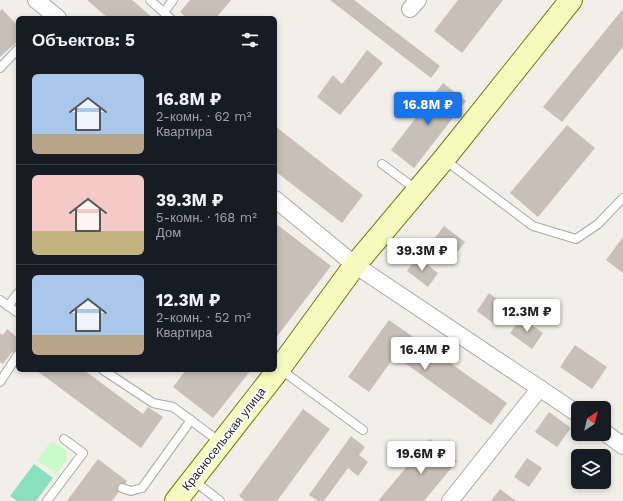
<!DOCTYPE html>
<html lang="ru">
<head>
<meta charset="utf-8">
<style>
  body { margin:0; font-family:"Work Sans",sans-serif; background:#20242c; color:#f1f3f6; height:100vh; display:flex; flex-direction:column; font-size:15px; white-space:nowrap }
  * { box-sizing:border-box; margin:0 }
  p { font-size:13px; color:#9ea1a6 }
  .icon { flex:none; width:22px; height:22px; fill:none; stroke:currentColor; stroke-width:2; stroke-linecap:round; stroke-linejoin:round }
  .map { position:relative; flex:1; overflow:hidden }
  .panel { position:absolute; left:16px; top:16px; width:261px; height:356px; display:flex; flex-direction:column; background:#171b24; border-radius:6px; box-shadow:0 2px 6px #0003 }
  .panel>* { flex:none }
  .needle { width:26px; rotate:35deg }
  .controls { position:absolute; left:571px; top:401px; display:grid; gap:8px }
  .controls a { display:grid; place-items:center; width:40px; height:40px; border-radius:6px; background:#171b24; box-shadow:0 2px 6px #0003; font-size:20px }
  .price { position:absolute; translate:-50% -34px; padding:0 9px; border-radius:4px; background:#fff; color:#222; font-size:13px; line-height:26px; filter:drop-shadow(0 1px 2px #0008) }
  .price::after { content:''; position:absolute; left:50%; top:24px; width:12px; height:9px; margin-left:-6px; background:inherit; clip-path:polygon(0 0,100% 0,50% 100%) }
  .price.selected { background:#1a73e8; color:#fff }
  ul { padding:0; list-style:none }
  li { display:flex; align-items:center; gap:12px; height:100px; padding:0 16px }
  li+li { border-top:1px solid #363941 }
  li span { display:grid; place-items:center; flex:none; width:112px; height:80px; border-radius:6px; color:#555 }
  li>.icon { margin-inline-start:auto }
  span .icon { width:48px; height:48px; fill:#fffc; stroke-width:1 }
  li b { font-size:17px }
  h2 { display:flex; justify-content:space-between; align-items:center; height:48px; padding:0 16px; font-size:17px }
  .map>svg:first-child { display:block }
</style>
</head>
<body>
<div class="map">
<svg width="623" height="501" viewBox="0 0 623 501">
  <rect width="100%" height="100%" fill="#f2efe9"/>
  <!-- park -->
  <path fill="#c8facc" d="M53 442C56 443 58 445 61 447 74 456 63 464 56 474L37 460 49 444Z"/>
  <!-- pitch -->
  <path fill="#88e0be" d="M34 464 53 478 36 501H17L10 496Z"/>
  <!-- building -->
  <g fill="#c7bfb8">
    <path d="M87 0H132L153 18H108Z"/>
    <path d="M190 0H231L216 18H187L180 12Z"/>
    <path d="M330 0H354L440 66 431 78Z"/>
    <path d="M458 0H503L462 53 434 31Z"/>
    <path d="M2 9 18 26V41L0 57V11Z"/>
    <path d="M623 9V47L562 122 543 107Z"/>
    <path d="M367 50 383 63 340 115 317 97 333 75 342 84Z"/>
    <path d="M443 83 466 101 414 168 391 150Z"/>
    <path d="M567 125 595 148 538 217 510 193Z"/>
    <path d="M275 126 363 195 342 223 275 171Z"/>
    <path d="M275 223 331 266 275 339Z"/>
    <path d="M444 226 465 242 455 255 434 239Z"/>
    <path d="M623 237V273L606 260Z"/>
    <path d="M417 257 438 273 428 287 407 271Z"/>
    <path d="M489 293 509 308 497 326 477 311Z"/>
    <path d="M522 318 543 333 532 349 510 333Z"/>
    <path d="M389 320 507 403 491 425 395 356 369 392 348 377Z"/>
    <path d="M7 329 18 338V357L12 352 3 364 0 362V333L3 335Z"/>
    <path d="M575 345 607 367 592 389 560 367Z"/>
    <path d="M36 370H84L143 414 148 407 163 417 141 448Z"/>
    <path d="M186 370H251L213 418 173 387Z"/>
    <path d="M303 409 330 429 277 501H245L239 496Z"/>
    <path d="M549 412 571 428 557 447 535 432Z"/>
    <path d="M351 436 365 447 359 455 368 462 358 476 348 468 324 501H318L309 495Z"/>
    <path d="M430 439 457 461 424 501H378Z"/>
    <path d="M527 458 542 468 529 487 514 477Z"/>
    <path d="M98 459 127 481 112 501H67Z"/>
    <path d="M500 489 516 501H491Z"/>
  </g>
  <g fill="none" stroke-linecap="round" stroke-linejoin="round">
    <!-- lane casing -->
    <g stroke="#a9a9a9" stroke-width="10">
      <g id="lane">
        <path d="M150 0 170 18"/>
        <path d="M164 12 173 0"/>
        <path d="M0 68 18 49"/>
        <path d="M445 160 533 226 576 239 598 224 623 198"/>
        <path d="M382 164 417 190"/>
        <path d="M0 300 18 313"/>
        <path d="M8 306 18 293"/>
        <path d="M280 369 363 430"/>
        <path d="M103 370 153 403 173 407 220 442"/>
        <path d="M0 382 17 356"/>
        <path d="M193 480 220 501"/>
        <path d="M122 488 131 491 142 488 191 420"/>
        <path d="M47 501 83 453 64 439"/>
      </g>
    </g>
    <!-- street casing -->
    <g stroke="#a9a9a9" stroke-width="18">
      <g id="street">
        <path d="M36 0 58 18"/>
        <path d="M410 9 418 0"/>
        <path d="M275 199 355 265 578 414"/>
        <path d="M604 432 623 446"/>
        <path d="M450 501 540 388"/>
      </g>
    </g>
    <!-- secondary casing -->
    <g stroke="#707d05" stroke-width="24">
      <path id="secondary" d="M176 501 279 369 355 265 444 159 571 0"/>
    </g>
    <!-- lane -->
    <use href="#lane" stroke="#fff" stroke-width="8"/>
    <!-- street -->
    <use href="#street" stroke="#fff" stroke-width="16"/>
    <!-- secondary -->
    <use href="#secondary" stroke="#f7fabf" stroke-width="22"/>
  </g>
  <g text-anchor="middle" stroke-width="4" stroke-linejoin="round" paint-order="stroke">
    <!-- street labels -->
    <g font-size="12" fill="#222" stroke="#fff">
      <text transform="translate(224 439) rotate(-52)" y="4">Красносельская улица</text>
    </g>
  </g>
</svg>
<div class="controls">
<a><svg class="needle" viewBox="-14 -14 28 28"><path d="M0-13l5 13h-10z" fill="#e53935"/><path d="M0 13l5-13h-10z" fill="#9ea1a6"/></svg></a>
<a><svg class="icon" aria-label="layers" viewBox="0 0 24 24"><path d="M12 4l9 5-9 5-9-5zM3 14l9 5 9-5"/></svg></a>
</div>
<b class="price selected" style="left:428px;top:126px">16.8M ₽</b>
<b class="price" style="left:422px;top:272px">39.3M ₽</b>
<b class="price" style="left:527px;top:333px">12.3M ₽</b>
<b class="price" style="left:425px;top:371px">16.4M ₽</b>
<b class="price" style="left:421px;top:475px">19.6M ₽</b>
<section class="panel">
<h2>Объектов: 5<svg class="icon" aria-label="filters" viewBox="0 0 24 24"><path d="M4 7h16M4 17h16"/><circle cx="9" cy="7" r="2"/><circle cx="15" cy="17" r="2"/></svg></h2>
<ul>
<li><span style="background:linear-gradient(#a9c7e8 75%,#b9a48a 0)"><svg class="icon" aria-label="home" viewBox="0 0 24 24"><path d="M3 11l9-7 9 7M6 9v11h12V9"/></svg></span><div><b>16.8M ₽</b><p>2-комн. · 62 m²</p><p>Квартира</p></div></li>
<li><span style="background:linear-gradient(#f6c9c9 70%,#c2b280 0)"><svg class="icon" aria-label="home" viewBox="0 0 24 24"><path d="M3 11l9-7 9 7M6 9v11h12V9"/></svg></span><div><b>39.3M ₽</b><p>5-комн. · 168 m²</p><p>Дом</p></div></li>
<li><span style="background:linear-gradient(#a9c7e8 75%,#b9a48a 0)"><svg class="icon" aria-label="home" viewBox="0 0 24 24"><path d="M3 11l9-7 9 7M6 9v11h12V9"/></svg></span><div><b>12.3M ₽</b><p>2-комн. · 52 m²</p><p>Квартира</p></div></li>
</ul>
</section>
</div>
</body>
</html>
